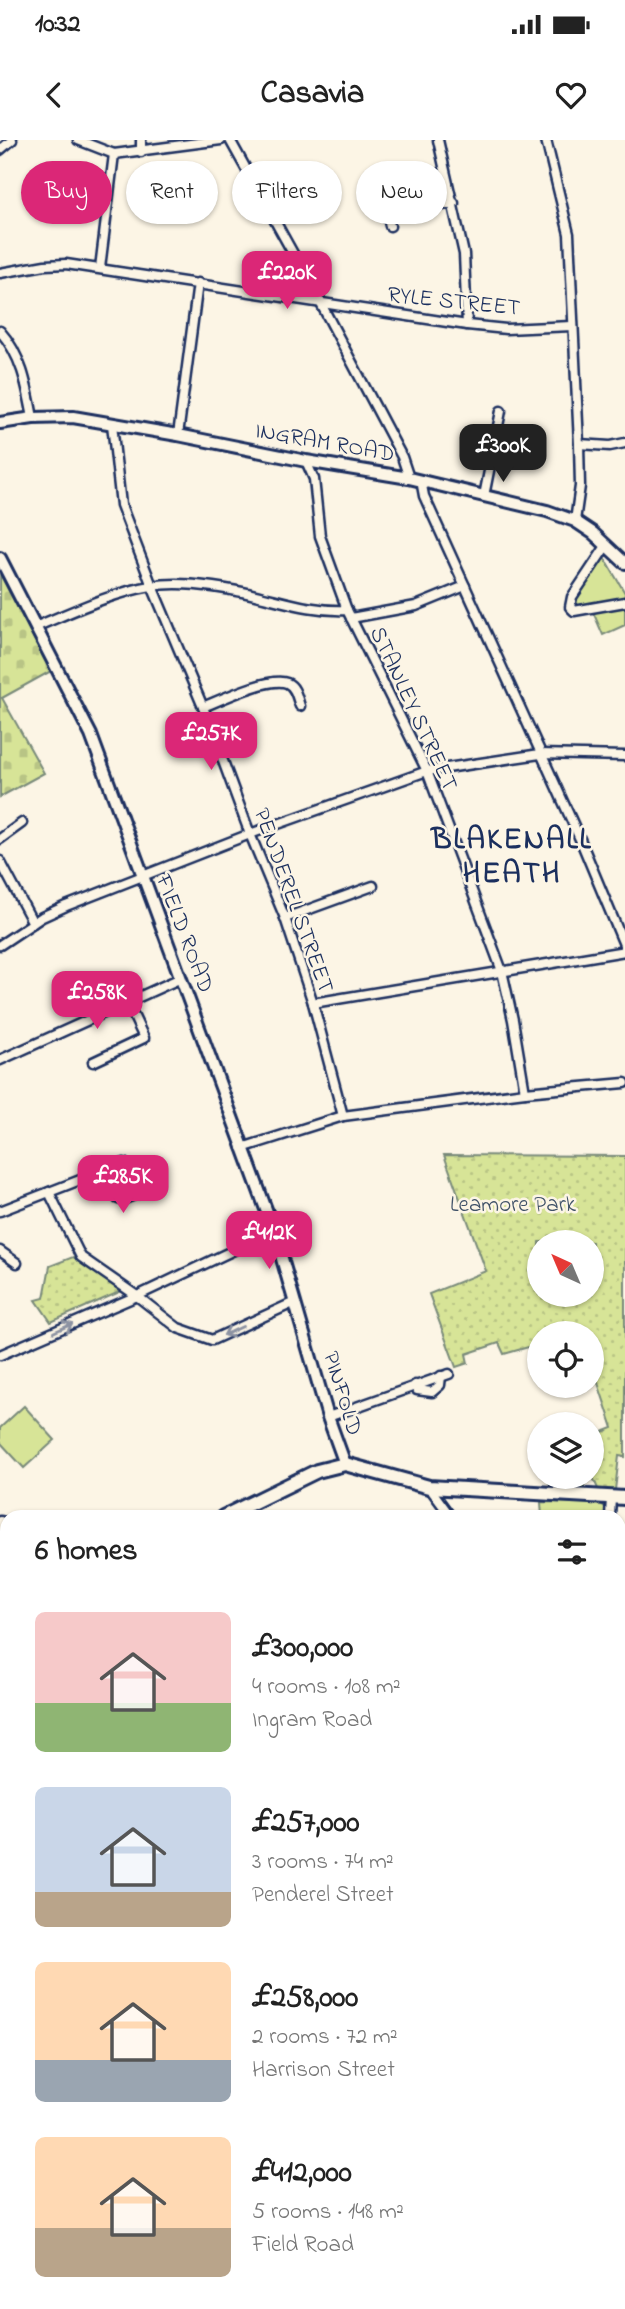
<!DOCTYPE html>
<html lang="en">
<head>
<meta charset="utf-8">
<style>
  body { margin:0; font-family:"Indie Flower",sans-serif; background:#f6f6f6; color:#222; height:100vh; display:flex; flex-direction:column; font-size:26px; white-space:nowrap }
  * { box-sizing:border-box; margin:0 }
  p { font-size:23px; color:#767676 }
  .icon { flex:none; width:38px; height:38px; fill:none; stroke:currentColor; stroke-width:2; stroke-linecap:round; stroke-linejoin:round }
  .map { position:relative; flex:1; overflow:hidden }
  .drawer { position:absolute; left:0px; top:1370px; width:626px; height:800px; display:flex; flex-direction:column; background:#fff; border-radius:21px 21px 0 0; box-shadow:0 2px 5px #0004 }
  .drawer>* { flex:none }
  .banner { position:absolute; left:21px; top:21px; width:584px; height:63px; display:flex; gap:14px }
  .needle { width:46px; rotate:316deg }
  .buttons { position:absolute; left:527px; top:1090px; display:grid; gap:14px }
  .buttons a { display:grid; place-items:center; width:77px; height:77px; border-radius:50%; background:#fff; box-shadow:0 2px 5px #0004; font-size:35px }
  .price { position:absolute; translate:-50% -60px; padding:0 16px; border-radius:14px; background:#db2777; color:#fff; font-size:23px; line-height:46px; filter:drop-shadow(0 2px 4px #0008) }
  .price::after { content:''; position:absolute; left:50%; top:42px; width:21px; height:16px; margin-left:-10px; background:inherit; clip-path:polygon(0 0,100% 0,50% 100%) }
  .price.on { background:#222; color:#fff }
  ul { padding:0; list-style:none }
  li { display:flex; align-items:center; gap:21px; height:175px; padding:0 35px }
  li span { display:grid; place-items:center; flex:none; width:196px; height:140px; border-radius:10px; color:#555 }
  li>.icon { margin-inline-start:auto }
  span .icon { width:84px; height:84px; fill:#fffc; stroke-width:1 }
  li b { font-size:30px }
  h2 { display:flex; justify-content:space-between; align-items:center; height:84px; padding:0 35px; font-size:30px }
  .chip { padding:0 24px; border-radius:32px; background:#fff; box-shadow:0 2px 5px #0004; font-size:24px; line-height:63px }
  .chip.on { background:#db2777; color:#fff }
  .status { display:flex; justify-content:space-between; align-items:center; height:49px; padding:0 35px; background:#fff; direction:ltr }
  .status svg { height:19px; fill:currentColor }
  header { display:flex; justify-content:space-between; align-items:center; height:91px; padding:0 35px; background:#fff; font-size:32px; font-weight:800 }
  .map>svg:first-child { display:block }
</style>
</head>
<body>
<div class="status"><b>10:32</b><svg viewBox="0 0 49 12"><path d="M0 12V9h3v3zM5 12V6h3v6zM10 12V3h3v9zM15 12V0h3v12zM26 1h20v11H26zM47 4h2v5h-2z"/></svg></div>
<header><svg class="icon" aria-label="back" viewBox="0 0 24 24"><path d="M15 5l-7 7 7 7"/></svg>Casavia<svg class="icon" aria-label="heart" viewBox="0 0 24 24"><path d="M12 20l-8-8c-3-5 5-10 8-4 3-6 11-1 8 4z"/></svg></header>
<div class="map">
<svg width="625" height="2169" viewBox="0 0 625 2169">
  <defs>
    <pattern id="cemetery-stones" width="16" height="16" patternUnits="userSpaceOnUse" patternTransform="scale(1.75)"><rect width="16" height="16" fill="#d7e497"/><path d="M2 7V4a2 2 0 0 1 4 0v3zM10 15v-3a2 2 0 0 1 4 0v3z" fill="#b8c485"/></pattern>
    <pattern id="park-dots" width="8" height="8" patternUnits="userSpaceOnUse" patternTransform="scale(1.75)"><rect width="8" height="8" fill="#d7e497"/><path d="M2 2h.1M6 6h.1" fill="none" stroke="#b8c485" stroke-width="1.8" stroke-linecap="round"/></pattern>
  </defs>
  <rect width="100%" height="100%" fill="#fcf5e5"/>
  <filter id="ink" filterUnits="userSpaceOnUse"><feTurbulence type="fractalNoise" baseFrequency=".0143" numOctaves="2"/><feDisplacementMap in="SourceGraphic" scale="14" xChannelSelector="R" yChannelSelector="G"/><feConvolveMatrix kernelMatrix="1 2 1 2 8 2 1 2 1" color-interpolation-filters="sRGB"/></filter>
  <g filter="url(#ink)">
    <!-- grass -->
    <g fill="#d7e497" stroke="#798a7a" stroke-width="2">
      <path d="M605 419 625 453V459L577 467 575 464V459L600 420Z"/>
      <path d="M625 465V485L603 495 593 472Z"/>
      <path d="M24 1266 55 1300 24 1328 0 1302V1288Z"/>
      <path d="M549 1337H584L585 1343 583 1349 550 1346Z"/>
      <path d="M541 1362 600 1363 606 1368 605 1376 542 1377Z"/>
      <path d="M622 1517 625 1519V1613L620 1610V1521Z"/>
    </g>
    <!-- cemetery -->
    <path fill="url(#cemetery-stones)" stroke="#798a7a" stroke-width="2" d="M0 434 51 531 2 558 44 633 0 657Z"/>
    <!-- park -->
    <g fill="url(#park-dots)" stroke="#798a7a" stroke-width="2" fill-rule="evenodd">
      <path d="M444 1015 625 1016V1317L619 1316 615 1350 598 1349 592 1335V1296L613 1288 592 1225V1194L580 1192 539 1194V1204L504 1214 499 1203 466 1214 468 1223 456 1227 429 1154 486 1131ZM539 1102H592V1155H539Z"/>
      <path d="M73 1117 124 1150 51 1182 36 1160 44 1158 50 1126Z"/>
    </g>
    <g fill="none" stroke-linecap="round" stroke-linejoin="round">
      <!-- canal -->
      <g stroke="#95c2ef" stroke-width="8">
        <path d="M620 2123 625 2126"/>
        <path d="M83 2169 89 2163"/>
      </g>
      <!-- minor casing -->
      <g stroke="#1b2f5e" stroke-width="13">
        <g id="minor">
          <path d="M78 0 114 14 221 0"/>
          <path d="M141 0V12"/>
          <path d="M230 0 320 162 402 317 409 338"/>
          <path d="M438 0 464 114 467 185"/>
          <path d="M546 0 569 94 579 304 580 346 575 381"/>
          <path d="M0 10 12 0"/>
          <path d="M381 47 390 86"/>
          <path d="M387 74 454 63"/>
          <path d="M100 128 114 14"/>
          <path d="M0 133 45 125 66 124 467 185 506 189 572 186"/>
          <path d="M0 191C22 216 27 246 33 278"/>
          <path d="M112 284 121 365 152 446 203 567 250 694 285 778 313 863 343 976"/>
          <path d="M178 295 198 143"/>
          <path d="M579 304 610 306 625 303"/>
          <path d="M306 321 314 339 320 396 347 470 427 631 502 831 513 880 525 952"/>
          <path d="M421 340 424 356 580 699 625 807"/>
          <path d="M484 356 501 271"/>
          <path d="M606 406 572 457 570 467 574 471 625 462"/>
          <path d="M351 478 416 466 465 446"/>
          <path d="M35 487C72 472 111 453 151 446 178 441 210 446 237 451 275 458 308 472 347 470"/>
          <path d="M203 567C220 560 270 536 287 543 296 547 297 558 300 566"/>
          <path d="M0 699 22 683"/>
          <path d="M0 721 33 783"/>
          <path d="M285 778 373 746"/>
          <path d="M0 805 42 777 66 766 250 694 427 631 540 614 625 616"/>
          <path d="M313 863 625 811"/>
          <path d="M0 920 181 838"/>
          <path d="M93 922 144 898 127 862"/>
          <path d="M242 1008 343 976 525 952 625 943"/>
          <path d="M106 1032 118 1059 122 1060 137 1054"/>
          <path d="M49 1052 81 1117 137 1156 178 1188 212 1200 295 1162"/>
          <path d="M0 1071 124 1023"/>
          <path d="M0 1111 17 1123"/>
          <path d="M0 1215 137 1156 274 1091"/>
          <path d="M415 1245 417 1250 432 1252 440 1245 441 1236"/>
          <path d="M328 1277 449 1234"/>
          <path d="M429 1347 451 1377"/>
          <path d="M610 1377 611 1357"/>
          <path d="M620 1494 625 1499"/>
          <path d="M0 1553 7 1559"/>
          <path d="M0 1623 7 1608"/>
          <path d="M620 1767 625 1770"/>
          <path d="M620 2095 625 2098"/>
        </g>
      </g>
      <!-- tertiary casing -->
      <g stroke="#1b2f5e" stroke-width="16">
        <g id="tertiary">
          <path d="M0 283 33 278 73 277 178 295 306 321 409 338 547 371 575 381 593 393 625 423"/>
          <path d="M0 418 91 595 274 1091 328 1277 345 1324"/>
          <path d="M0 1894 7 1903"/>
          <path d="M152 2163 154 2169"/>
        </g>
      </g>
      <!-- secondary casing -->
      <g stroke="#1b2f5e" stroke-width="18">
        <path id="secondary" d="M223 1377 317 1331 345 1324 429 1347 625 1358"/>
      </g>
      <!-- trunk casing -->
      <g stroke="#1b2f5e" stroke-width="19">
        <g id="trunk">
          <path d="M0 1384 7 1386"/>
          <path d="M620 1644 625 1647"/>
        </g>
      </g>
      <!-- minor -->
      <use href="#minor" stroke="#fcf5e5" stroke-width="8"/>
      <!-- tertiary -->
      <use href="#tertiary" stroke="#fcf5e5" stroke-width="10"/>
      <!-- secondary -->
      <use href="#secondary" stroke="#fcf5e5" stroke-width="12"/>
      <!-- trunk -->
      <use href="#trunk" stroke="#fcf5e5" stroke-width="14"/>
      <!-- rail -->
      <g stroke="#1b2f5e" stroke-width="2.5">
        <path d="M0 1780 7 1784"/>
        <path d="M620 2033 625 2034"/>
      </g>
    </g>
    <!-- one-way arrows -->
    <defs><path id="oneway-shaft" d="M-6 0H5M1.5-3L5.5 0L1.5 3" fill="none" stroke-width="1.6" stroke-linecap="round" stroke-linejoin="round" transform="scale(1.75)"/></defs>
    <g stroke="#8c92a2">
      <use href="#oneway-shaft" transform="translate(63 1188) rotate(-24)"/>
      <use href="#oneway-shaft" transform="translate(233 1191) rotate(155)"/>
    </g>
  </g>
  <g text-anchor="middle" stroke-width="5" stroke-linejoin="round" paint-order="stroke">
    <!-- street labels -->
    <g font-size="23" fill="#1b2f5e" stroke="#fcf5e5">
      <text transform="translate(454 160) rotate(6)" y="8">RYLE STREET</text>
      <text transform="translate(325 301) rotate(10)" y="8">INGRAM ROAD</text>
      <text transform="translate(415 568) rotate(65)" y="8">STANLEY STREET</text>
      <text transform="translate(295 760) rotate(70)" y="8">PENDEREL STREET</text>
      <text transform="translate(186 793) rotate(69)" y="8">FIELD ROAD</text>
      <text transform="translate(344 1253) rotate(73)" y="8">PINFOLD</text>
    </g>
    <!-- park labels -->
    <g font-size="23" fill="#415369" stroke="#fcf5e5">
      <text x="513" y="1071">Leamore Park</text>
    </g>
    <!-- district labels -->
    <g font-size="30" font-weight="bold" letter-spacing="2" fill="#1b2f5e" stroke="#fcf5e5">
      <text x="512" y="708">BLAKENALL<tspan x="512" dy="34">HEATH</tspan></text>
    </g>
  </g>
</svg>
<div class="buttons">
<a><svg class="needle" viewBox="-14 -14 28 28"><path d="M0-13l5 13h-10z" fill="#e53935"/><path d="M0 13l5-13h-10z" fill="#767676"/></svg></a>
<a><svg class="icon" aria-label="locate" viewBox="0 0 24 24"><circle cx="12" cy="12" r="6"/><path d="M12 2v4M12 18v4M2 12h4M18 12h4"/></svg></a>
<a><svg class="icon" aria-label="layers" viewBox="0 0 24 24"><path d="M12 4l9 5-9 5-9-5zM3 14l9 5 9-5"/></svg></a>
</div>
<b class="price" style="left:287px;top:171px">£220K</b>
<b class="price on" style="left:503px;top:344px">£300K</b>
<b class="price" style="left:211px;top:632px">£257K</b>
<b class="price" style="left:97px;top:891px">£258K</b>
<b class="price" style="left:123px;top:1075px">£285K</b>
<b class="price" style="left:269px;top:1131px">£412K</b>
<div class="banner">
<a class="chip on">Buy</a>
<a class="chip">Rent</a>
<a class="chip">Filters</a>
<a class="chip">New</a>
</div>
<section class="drawer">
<h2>6 homes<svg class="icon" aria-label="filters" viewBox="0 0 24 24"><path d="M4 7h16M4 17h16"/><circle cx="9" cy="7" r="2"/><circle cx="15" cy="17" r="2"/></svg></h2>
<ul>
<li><span style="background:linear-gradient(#f6c9c9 65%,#8fb573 0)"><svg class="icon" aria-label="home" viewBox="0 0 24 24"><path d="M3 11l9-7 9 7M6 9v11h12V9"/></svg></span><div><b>£300,000</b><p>4 rooms · 108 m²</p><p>Ingram Road</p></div></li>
<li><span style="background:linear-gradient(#c9d6e8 75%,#b9a48a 0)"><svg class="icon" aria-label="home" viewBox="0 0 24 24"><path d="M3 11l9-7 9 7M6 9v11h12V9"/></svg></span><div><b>£257,000</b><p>3 rooms · 74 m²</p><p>Penderel Street</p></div></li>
<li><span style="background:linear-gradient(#ffd9b3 70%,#9aa5b1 0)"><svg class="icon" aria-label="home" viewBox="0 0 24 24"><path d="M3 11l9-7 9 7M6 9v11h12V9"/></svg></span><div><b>£258,000</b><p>2 rooms · 72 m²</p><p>Harrison Street</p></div></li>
<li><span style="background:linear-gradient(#ffd9b3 65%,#b9a48a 0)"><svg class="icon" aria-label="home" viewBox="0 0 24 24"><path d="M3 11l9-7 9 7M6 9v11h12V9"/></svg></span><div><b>£412,000</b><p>5 rooms · 148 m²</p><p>Field Road</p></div></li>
</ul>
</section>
</div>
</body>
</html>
